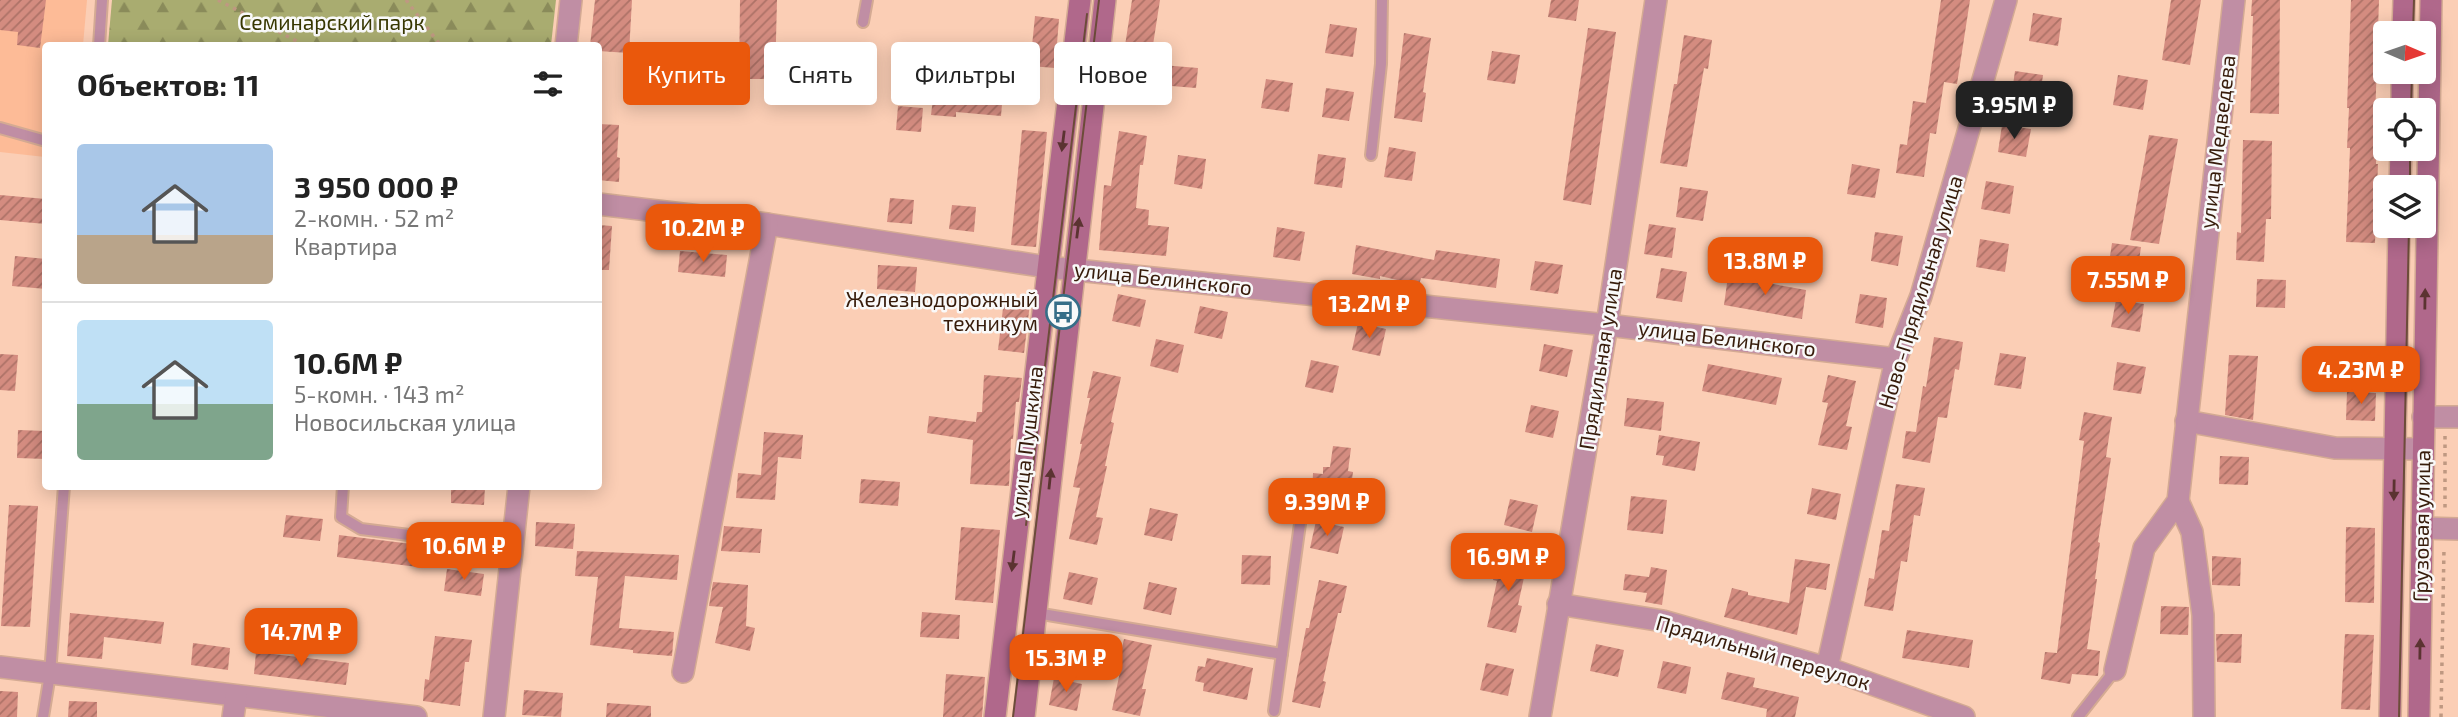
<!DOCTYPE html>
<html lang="ru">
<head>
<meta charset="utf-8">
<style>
  body { margin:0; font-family:"Exo 2",sans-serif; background:#f6f6f6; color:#222; height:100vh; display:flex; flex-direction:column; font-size:26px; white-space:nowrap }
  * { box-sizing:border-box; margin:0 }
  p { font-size:23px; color:#767676 }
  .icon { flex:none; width:38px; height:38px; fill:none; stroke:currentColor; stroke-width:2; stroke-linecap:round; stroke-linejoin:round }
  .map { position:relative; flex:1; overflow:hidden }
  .side { position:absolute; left:42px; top:42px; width:560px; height:448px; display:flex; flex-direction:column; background:#fff; border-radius:7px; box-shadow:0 4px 18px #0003 }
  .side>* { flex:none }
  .hud { position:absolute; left:623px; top:42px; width:665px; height:63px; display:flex; gap:14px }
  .needle { width:46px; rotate:92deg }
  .buttons { position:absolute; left:2373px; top:21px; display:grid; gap:14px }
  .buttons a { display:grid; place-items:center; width:63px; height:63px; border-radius:7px; background:#fff; box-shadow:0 4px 18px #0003; font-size:35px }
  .price { position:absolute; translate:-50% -60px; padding:0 16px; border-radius:14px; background:#ea580c; color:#fff; font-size:23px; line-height:46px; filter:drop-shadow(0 2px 4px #0008) }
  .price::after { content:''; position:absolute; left:50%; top:42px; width:21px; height:16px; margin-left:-10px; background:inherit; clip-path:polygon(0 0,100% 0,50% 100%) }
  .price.active { background:#222; color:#fff }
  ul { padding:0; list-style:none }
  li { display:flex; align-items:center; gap:21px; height:175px; padding:0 35px }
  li+li { border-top:2px solid #e0e0e0 }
  li span { display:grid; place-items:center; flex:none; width:196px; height:140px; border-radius:7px; color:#555 }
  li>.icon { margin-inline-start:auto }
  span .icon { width:84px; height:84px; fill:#fffc; stroke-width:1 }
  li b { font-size:30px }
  h2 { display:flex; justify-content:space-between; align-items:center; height:84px; padding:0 35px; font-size:30px }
  .tag { padding:0 24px; border-radius:7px; background:#fff; box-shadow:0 4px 18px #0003; font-size:24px; line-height:63px }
  .tag.active { background:#ea580c; color:#fff }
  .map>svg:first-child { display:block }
</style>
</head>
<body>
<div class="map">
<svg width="2458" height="717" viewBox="0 0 2458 717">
  <defs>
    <pattern id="forest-firs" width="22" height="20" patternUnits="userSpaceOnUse" patternTransform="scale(1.75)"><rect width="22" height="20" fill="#a9ac70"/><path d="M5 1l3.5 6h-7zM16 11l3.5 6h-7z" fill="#8a8b5a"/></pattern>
    <pattern id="building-hatch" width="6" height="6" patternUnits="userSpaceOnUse" patternTransform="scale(1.75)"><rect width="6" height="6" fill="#d48c80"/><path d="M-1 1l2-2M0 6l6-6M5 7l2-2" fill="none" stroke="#ad7267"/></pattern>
  </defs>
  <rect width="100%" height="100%" fill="#fbceb5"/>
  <!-- built -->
  <path fill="#fdbb97" d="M0 0H87L83 45 46 46 45 157 0 152Z"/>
  <!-- forest -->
  <path fill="url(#forest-firs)" d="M112 0H556L551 45H108Z"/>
  <!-- building -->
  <g fill="url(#building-hatch)">
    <path d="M0 0H46L40 48 17 45 18 32 0 30Z"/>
    <path d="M595 0H632L629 53 598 51V46H590Z"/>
    <path d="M740 0H777L775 79H739Z"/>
    <path d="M1132 0H1160L1150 64 1198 68 1196 88 1147 84 1146 89 1119 85Z"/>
    <path d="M1551 0H1579L1576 21 1548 17Z"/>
    <path d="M1941 0H1970L1957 84 1944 82 1936 134 1930 133 1924 177 1896 173 1900 144 1907 145 1913 101 1926 103Z"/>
    <path d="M2171 0H2201L2190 65 2162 60Z"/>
    <path d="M2252 0H2280L2279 114 2250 113 2253 16H2251Z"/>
    <path d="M2351 0H2379L2375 121H2377L2376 164H2378L2375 243 2346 242 2350 148H2347L2349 108H2347Z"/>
    <path d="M2033 13 2062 18 2058 46 2029 41Z"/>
    <path d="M1035 16 1059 19 1055 68 1030 66Z"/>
    <path d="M1330 24 1357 28 1353 57 1325 53Z"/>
    <path d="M1588 28 1616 32 1591 205 1563 200Z"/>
    <path d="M1404 33 1431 38 1423 92 1426 93 1422 122 1394 118Z"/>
    <path d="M1684 35 1712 40 1708 69 1704 68 1687 167 1660 163 1674 84H1677Z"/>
    <path d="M1492 51 1520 55 1515 84 1487 80Z"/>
    <path d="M949 60 973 62 971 88 1003 92 1001 116 956 112V117L931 115 934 90 946 91Z"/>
    <path d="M2015 71 2043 75 2039 103 2011 99Z"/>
    <path d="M2118 75 2148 80 2143 110 2113 105Z"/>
    <path d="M1266 79 1293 83 1289 112 1261 108Z"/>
    <path d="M1326 88 1354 92 1349 121 1322 117Z"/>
    <path d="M898 106 923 108 921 132 896 130Z"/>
    <path d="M598 124 619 125 617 157 620 158 619 182 598 180Z"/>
    <path d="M2002 125 2031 129 2026 157 1998 152Z"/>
    <path d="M1022 130 1047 132 1036 247 1011 245Z"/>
    <path d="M1119 131 1147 136 1143 165H1140L1136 208 1149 210 1148 225 1169 227 1166 256 1099 250 1104 185 1111 186Z"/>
    <path d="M2149 135 2178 139 2159 244 2130 240Z"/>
    <path d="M2243 140 2272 141 2271 219H2266L2264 262 2236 260 2237 232 2241 233Z"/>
    <path d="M1389 147 1416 152 1412 181 1384 177Z"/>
    <path d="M1318 154 1346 158 1342 188 1314 184Z"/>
    <path d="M1178 155 1206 159 1202 189 1174 184Z"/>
    <path d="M1852 164 1880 169 1875 198 1847 194Z"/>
    <path d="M1986 181 2014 186 2010 214 1981 209Z"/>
    <path d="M1680 187 1708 191 1703 221 1676 217Z"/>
    <path d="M0 195 46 199V224L0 220Z"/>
    <path d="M890 198 914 200 912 224 887 222Z"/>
    <path d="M952 205 976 207 974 232 949 229Z"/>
    <path d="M1649 224 1676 228 1672 258 1644 254Z"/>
    <path d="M598 225 612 226 609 270H598Z"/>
    <path d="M1277 227 1305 232 1300 261 1273 257Z"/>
    <path d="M1875 232 1903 236 1898 266 1871 261Z"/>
    <path d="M1980 239 2009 244 2005 272 1976 267Z"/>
    <path d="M2112 243 2141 247 2137 275 2108 270Z"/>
    <path d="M1356 245 1434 260 1436 250 1500 259 1496 288 1421 278 1419 285 1380 276V279L1352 274Z"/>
    <path d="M680 251 727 255 725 277 678 272Z"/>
    <path d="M15 256 46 259V289L12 286Z"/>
    <path d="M1535 261 1563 265 1558 294 1530 290Z"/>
    <path d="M878 265 917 267 915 292 877 289Z"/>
    <path d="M1661 268 1687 272 1682 302 1656 298Z"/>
    <path d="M1728 276 1806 290 1802 319 1724 305Z"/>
    <path d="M2257 279 2286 280 2285 308 2256 307Z"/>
    <path d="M1118 294 1146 300 1140 327 1112 321Z"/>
    <path d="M1860 294 1887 298 1883 328 1855 323Z"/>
    <path d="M1004 300 1030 303 1024 353 998 350Z"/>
    <path d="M2116 300 2144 304 2140 332 2111 327Z"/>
    <path d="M1200 306 1228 312 1222 339 1194 333Z"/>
    <path d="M1358 323 1386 329 1380 356 1352 350Z"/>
    <path d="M1934 337 1963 342 1959 370 1955 369 1947 418 1938 417 1930 463 1902 458 1906 431 1916 432 1923 386 1926 387Z"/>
    <path d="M1156 339 1184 345 1178 373 1150 366Z"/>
    <path d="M1544 344 1573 350 1567 377 1539 371Z"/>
    <path d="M2000 353 2026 357 2021 389 1994 385Z"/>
    <path d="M0 354 18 355 15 391 0 390Z"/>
    <path d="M2229 355 2258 356 2253 420 2225 415Z"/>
    <path d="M1311 360 1339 366 1333 393 1305 387Z"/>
    <path d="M2117 362 2146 367 2141 394 2113 390Z"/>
    <path d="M1708 364 1782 378 1776 405 1702 391Z"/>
    <path d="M1093 371 1121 377 1111 422 1114 423 1105 466H1107L1096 517 1103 518 1097 545 1069 539 1080 488 1073 487 1082 444H1080L1090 398H1087Z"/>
    <path d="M984 375 1022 378 1019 402H1016L1013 439H1011L1009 486 970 484 973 440 927 433 929 416 976 422 977 412H982Z"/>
    <path d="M1828 375 1856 381 1846 426 1852 427 1847 450 1818 445 1828 403 1822 402Z"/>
    <path d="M2347 392 2376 393 2375 421 2346 420Z"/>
    <path d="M1627 398 1664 402 1661 431 1624 426Z"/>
    <path d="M1531 405 1559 411 1553 438 1525 432Z"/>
    <path d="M2084 412 2112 417 2106 457 2111 458 2098 542 2100 543 2095 579H2097L2087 649 2100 651 2098 676 2072 674 2070 684 2041 679 2045 652 2057 653 2084 441 2079 440Z"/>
    <path d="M18 430 46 431V459L17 458Z"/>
    <path d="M764 432 803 435 801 459 778 457 775 500 736 498 738 473 761 475Z"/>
    <path d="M1659 435 1700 442 1695 471 1662 465 1664 456 1656 455Z"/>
    <path d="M1333 446 1351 448 1348 471 1353 472 1349 501 1312 496 1313 473 1323 474V467H1330Z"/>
    <path d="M2220 456 2249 457 2248 485 2219 484Z"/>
    <path d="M861 479 900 482 898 506 859 503Z"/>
    <path d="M1896 484 1925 488 1920 516 1914 515 1907 562 1901 561 1893 611 1864 606 1869 578 1874 579 1882 530 1889 531Z"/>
    <path d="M451 486H485L484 505 451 503Z"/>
    <path d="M1812 488 1841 494 1836 520 1807 514Z"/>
    <path d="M1631 496 1667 500 1663 534 1627 530Z"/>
    <path d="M1510 499 1538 505 1532 532 1504 525Z"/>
    <path d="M9 505 38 506 30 627 1 626Z"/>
    <path d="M1150 508 1178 514 1172 541 1144 535Z"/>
    <path d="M286 515 323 519 320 541 283 537Z"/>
    <path d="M1316 521 1344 527 1338 554 1310 548Z"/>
    <path d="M536 522 575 524 573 549 535 546Z"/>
    <path d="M724 526 762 529 760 553 721 551Z"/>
    <path d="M961 527 1000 530 993 603 955 600Z"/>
    <path d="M2346 527 2375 528 2374 603 2345 602Z"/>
    <path d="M339 535 428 546 426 568 337 557Z"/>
    <path d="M577 551 679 555 677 580 625 576 619 628 674 632 672 656 633 653V650L590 645 598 577 575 576Z"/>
    <path d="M1499 553 1528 559 1518 605 1522 606 1516 633 1487 627 1497 581 1493 580Z"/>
    <path d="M1242 555 1271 556 1270 585 1241 584Z"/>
    <path d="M2212 556 2241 558 2240 586 2212 585Z"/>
    <path d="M1795 559 1830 564 1826 590 1806 587 1797 635 1724 617 1732 588 1748 592V595L1789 603Z"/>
    <path d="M1651 567 1667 570 1662 605 1645 602 1647 593 1623 590 1625 574 1649 577Z"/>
    <path d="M447 569 484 574 481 596 444 591Z"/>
    <path d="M1069 572 1098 578 1092 605 1063 599Z"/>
    <path d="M1319 580 1347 586 1341 613H1338L1323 681 1326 682 1320 708 1292 702 1306 628H1309Z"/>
    <path d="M713 582 748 585 746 626 755 628 750 651 715 643 723 607 709 606Z"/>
    <path d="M1149 582 1177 588 1171 615 1143 609Z"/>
    <path d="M2161 606 2189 607 2188 635 2160 634Z"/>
    <path d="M922 612 960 615 959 639 920 637Z"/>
    <path d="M70 613 164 622 161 644 104 637 102 659 67 656Z"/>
    <path d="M1907 630 1973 640 1969 668 1902 658Z"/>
    <path d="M2216 634H2242L2241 663 2217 662Z"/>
    <path d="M2345 634 2374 635 2370 710 2341 709Z"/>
    <path d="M435 636 472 640 469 662H465L460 706 423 701 425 679 429 680Z"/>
    <path d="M1124 639 1152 645 1142 689H1146L1140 716 1112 710 1121 667 1118 666Z"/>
    <path d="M193 643 230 648 228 670 191 665Z"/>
    <path d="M1596 644 1624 650 1618 677 1590 671Z"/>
    <path d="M256 652 349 663 346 685 254 674Z"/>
    <path d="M1207 658 1253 668 1247 700 1203 691 1204 683 1195 681 1198 666 1205 667Z"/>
    <path d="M1663 661 1691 667 1686 694 1657 688Z"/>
    <path d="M1486 663 1514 669 1508 696 1480 690Z"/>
    <path d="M1727 672 1755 678 1753 687 1799 697 1795 717H1766L1767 709 1721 699Z"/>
    <path d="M946 674 985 677 982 717H943Z"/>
    <path d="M1054 678 1082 684 1077 711 1049 705Z"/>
    <path d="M524 690 563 693 561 717 522 715Z"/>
    <path d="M0 691 18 692 17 717H0Z"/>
    <path d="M69 701 97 702V717H68Z"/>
    <path d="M607 703 651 706V717H606Z"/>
  </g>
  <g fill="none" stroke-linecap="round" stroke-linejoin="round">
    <!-- lane casing -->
    <g stroke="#d4aa93" stroke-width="14">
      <g id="lane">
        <path d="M863 22 867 0"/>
        <path d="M99 46 102 0"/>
        <path d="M0 128 46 141"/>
        <path d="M1371 155 1381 64 1382 0"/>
        <path d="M343 486 341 517 361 529 513 548"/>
        <path d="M1036 613 1282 654"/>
        <path d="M1274 711 1304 495"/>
        <path d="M43 717 50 674 64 486"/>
        <path d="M2078 717 2115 670"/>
      </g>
    </g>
    <!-- street casing -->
    <g stroke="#d4aa93" stroke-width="24">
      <g id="street">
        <path d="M566 46 571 0"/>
        <path d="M598 204 767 224 1047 267 1607 325 1896 359"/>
        <path d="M2423 417H2458"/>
        <path d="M2186 421 2335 448 2422 449"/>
        <path d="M2178 501 2192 532 2203 615 2204 717"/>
        <path d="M2422 528 2458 529"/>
        <path d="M1558 604 1663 621 1827 668 1964 717"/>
        <path d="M0 667 416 717"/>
        <path d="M1827 668 1896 359 1921 296 2006 0"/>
        <path d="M2115 670 2144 548 2178 501 2234 0"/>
        <path d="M683 672 767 224"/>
        <path d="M233 717 236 696"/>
        <path d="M494 717 519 486"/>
        <path d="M1540 717 1607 325 1656 0"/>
      </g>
    </g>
    <!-- secondary casing -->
    <g stroke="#d4aa93" stroke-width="24">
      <g id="secondary">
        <path d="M2403 33 2404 0"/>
        <path d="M2402 110V72"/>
        <path d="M2400 187 2401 149"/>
        <path d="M995 717 1080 0"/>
        <path d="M1024 717 1105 0"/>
        <path d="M2390 717 2399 226"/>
        <path d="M2419 717 2431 0"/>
      </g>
    </g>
    <!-- path -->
    <g stroke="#bf9881" stroke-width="3.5" stroke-dasharray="3.5 5" stroke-linecap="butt">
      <path d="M218 0 306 46"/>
      <path d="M406 0 441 46"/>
      <path d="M2445 436V512"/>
      <path d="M2441 717 2444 548"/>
    </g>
    <!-- lane -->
    <use href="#lane" stroke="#c08ea4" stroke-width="10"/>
    <!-- street -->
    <use href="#street" stroke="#c08ea4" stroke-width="21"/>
    <!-- secondary -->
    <use href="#secondary" stroke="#b0688b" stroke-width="21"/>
    <!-- tram -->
    <g stroke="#6c4c39" stroke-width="2">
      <path d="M2413 33 2414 0"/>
      <path d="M2411 110 2412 72"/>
      <path d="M2410 187V149"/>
      <path d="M1026 525 1087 14"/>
      <path d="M1013 717 1099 0"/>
      <path d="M2399 717 2409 226"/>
    </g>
  </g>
  <!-- one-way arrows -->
  <defs><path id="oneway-solid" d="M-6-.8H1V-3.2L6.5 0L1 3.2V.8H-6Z" transform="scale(1.75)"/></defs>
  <g fill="#5b3331">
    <use href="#oneway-solid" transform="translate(1063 141) rotate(97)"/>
    <use href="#oneway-solid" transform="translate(1078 228) rotate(-83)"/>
    <use href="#oneway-solid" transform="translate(2425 299) rotate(-89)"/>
    <use href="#oneway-solid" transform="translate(1050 479) rotate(-84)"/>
    <use href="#oneway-solid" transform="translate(2394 490) rotate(91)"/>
    <use href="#oneway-solid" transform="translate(1013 561) rotate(97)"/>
    <use href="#oneway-solid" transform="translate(2420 649) rotate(-89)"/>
  </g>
  <!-- icons -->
  <defs>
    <g id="bus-ring" transform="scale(1.75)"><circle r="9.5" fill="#f9f9f9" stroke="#366e88" stroke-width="1.5"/><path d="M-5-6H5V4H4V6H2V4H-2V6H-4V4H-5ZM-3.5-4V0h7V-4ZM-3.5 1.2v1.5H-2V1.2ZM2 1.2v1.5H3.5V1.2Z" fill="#366e88"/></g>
  </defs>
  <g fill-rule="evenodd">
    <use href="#bus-ring" x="1063" y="312"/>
  </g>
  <g text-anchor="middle" stroke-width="5" stroke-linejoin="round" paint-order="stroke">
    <!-- park labels -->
    <g font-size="21" fill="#373700" stroke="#f9f9f9">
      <text x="332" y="30">Семинарский парк</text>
    </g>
    <!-- street labels -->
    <g font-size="21" fill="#371c0b" stroke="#f9f9f9">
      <text transform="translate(2218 142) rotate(-83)" y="7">улица Медведева</text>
      <text transform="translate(1163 279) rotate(6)" y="7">улица Белинского</text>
      <text transform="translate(1921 292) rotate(-73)" y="7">Ново-Прядильная улица</text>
      <text transform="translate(1727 339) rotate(7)" y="7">улица Белинского</text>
      <text transform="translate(1601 359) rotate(-81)" y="7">Прядильная улица</text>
      <text transform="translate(1027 442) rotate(-83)" y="7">улица Пушкина</text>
      <text transform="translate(2422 526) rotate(-89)" y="7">Грузовая улица</text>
      <text transform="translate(1763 653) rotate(16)" y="7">Прядильный переулок</text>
    </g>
    <!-- poi labels -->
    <g font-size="21" fill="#371c0b" stroke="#f9f9f9" text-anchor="end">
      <text x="1038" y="307">Железнодорожный<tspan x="1038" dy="24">техникум</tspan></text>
    </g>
  </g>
</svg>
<div class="buttons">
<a><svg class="needle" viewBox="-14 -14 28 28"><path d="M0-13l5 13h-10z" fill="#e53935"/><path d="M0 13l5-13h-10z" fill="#767676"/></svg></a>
<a><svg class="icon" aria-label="locate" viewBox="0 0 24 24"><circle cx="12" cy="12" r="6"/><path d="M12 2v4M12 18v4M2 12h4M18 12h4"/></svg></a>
<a><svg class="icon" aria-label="layers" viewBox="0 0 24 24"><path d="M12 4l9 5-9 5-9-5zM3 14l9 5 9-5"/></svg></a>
</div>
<b class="price active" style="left:2014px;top:141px">3.95M ₽</b>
<b class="price" style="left:703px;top:264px">10.2M ₽</b>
<b class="price" style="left:1765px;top:297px">13.8M ₽</b>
<b class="price" style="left:2128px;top:316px">7.55M ₽</b>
<b class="price" style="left:1369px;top:340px">13.2M ₽</b>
<b class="price" style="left:2361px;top:406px">4.23M ₽</b>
<b class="price" style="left:1327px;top:538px">9.39M ₽</b>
<b class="price" style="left:464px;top:582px">10.6M ₽</b>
<b class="price" style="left:1508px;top:593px">16.9M ₽</b>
<b class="price" style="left:301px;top:668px">14.7M ₽</b>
<b class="price" style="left:1066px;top:694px">15.3M ₽</b>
<div class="hud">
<a class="tag active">Купить</a>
<a class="tag">Снять</a>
<a class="tag">Фильтры</a>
<a class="tag">Новое</a>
</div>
<section class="side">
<h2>Объектов: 11<svg class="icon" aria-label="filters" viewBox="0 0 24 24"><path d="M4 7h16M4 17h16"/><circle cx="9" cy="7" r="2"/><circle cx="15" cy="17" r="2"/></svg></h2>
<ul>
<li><span style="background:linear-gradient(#a9c7e8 65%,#b9a48a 0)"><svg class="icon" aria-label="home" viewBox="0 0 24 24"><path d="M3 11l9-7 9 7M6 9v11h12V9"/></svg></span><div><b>3 950 000 ₽</b><p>2-комн. · 52 m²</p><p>Квартира</p></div></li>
<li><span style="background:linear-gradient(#bfe0f5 60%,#7fa58c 0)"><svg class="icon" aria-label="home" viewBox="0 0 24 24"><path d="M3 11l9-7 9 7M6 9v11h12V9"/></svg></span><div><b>10.6M ₽</b><p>5-комн. · 143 m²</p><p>Новосильская улица</p></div></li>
</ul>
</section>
</div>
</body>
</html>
